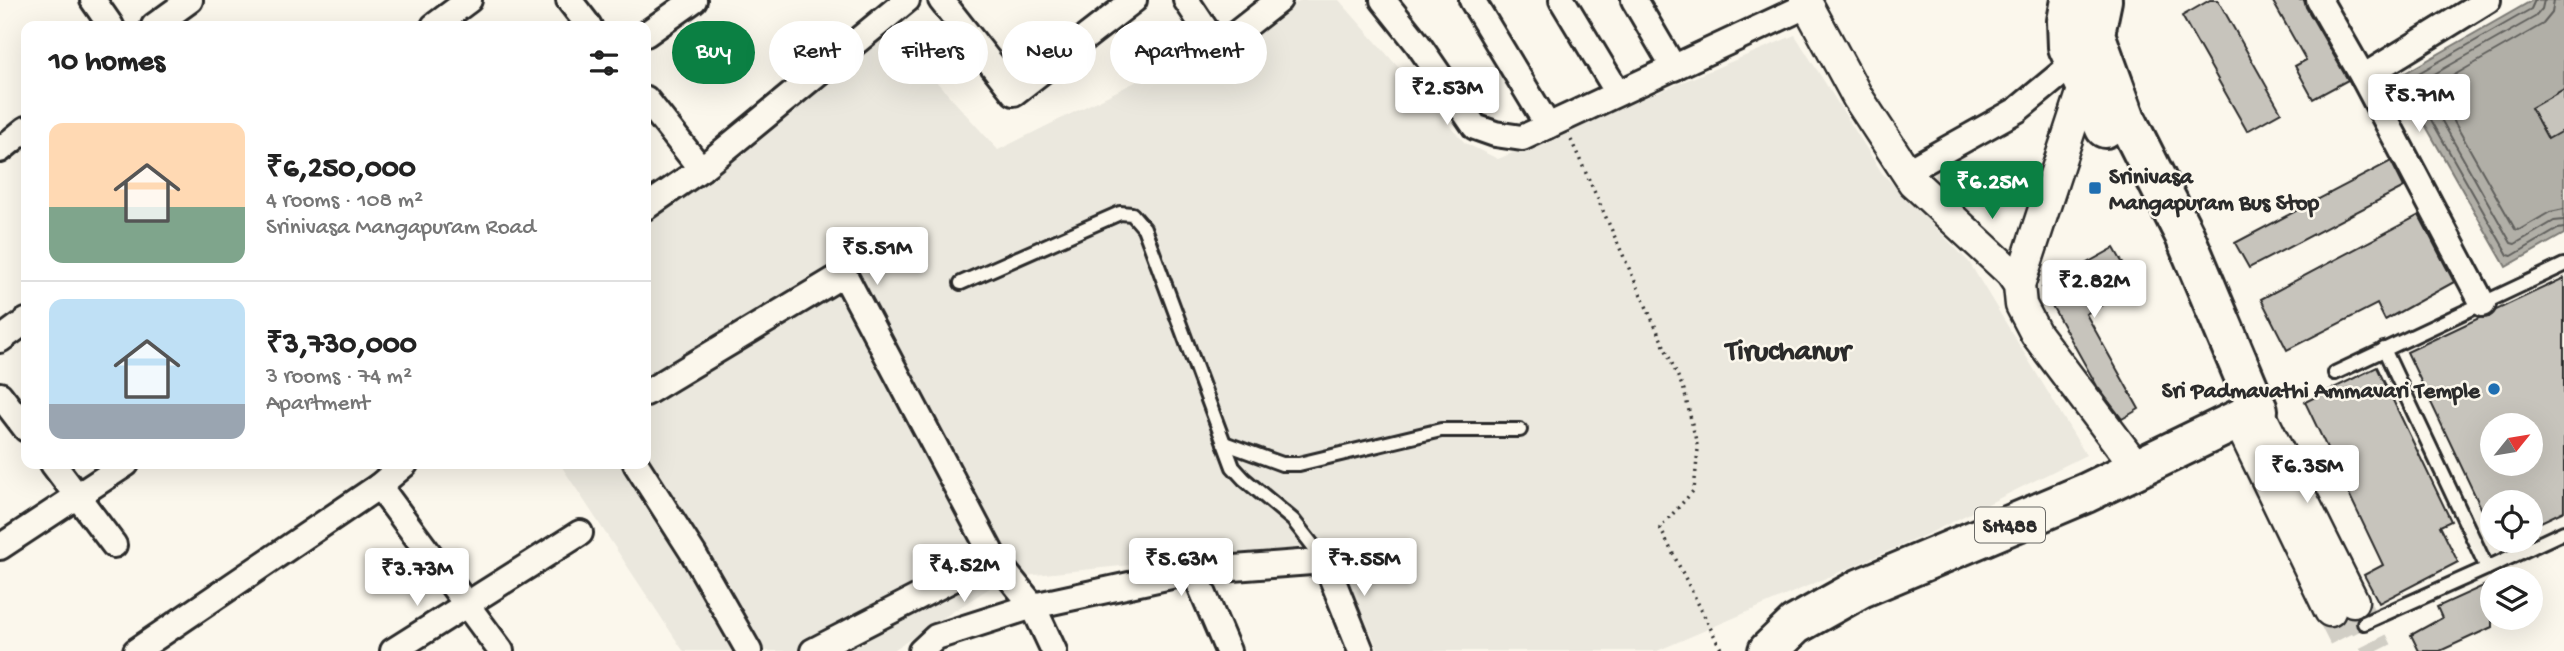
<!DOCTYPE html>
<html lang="en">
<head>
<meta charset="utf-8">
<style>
  body { margin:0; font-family:"Gochi Hand",sans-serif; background:#f2f2f2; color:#222; height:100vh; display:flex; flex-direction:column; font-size:26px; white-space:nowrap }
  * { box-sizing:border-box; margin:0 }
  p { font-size:23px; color:#767676 }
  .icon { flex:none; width:38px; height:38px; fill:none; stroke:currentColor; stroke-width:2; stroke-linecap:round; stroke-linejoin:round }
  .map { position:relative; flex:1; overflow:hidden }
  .details { position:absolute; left:21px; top:21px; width:630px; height:448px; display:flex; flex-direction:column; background:#fff; border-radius:14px; box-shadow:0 7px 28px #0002 }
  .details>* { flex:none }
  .guide { position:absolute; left:672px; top:21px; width:665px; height:63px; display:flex; gap:14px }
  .needle { width:46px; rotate:60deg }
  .fabs { position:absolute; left:2480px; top:413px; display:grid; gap:14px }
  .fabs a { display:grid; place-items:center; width:63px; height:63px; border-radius:50%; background:#fff; box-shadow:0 7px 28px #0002; font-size:35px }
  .price { position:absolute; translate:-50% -60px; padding:0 16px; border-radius:7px; background:#fff; color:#222; font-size:23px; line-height:46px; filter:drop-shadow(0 2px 4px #0008) }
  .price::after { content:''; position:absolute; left:50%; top:42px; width:21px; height:16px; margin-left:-10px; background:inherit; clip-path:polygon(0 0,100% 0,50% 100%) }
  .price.current { background:#0b8043; color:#fff }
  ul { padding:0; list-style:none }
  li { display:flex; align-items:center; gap:21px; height:175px; padding:0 28px }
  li+li { border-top:2px solid #e0e0e0 }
  li span { display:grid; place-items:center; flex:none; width:196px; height:140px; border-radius:14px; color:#555 }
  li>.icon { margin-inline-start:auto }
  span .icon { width:84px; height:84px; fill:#fffc; stroke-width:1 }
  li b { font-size:30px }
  h2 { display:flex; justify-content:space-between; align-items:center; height:84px; padding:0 28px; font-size:30px }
  .pill { padding:0 24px; border-radius:32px; background:#fff; box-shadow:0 7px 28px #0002; font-size:24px; line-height:63px }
  .pill.current { background:#0b8043; color:#fff }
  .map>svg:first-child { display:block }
</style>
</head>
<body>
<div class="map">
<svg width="2564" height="651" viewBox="0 0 2564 651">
  <rect width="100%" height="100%" fill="#fbf7ec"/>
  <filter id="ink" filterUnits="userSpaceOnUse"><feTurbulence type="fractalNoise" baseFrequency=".0143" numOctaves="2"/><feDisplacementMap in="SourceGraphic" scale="14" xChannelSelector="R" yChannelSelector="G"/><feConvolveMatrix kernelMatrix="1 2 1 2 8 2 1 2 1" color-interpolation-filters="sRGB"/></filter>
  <g filter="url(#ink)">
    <!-- built -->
    <path fill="#ebe8de" d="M1301 0H1339L1465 143 1498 159 1795 35 1882 173 1969 262 2086 455 1930 533 1657 651H1379L1332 544 1005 578 892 651H684L682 649 560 464H646V213L889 29 998 150Z"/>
    <!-- water -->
    <path fill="#b1afa7" stroke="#7b7a75" stroke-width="2" d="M2533 0H2564V234L2506 267 2398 77Z"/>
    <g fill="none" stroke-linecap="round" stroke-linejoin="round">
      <!-- shore -->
      <g stroke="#61605d" stroke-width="2">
        <path d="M2535 0 2531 9 2410 78 2409 81 2508 255 2512 256 2558 229 2564 228"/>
        <path d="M2544 0 2542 9 2535 17 2422 81 2421 84 2511 243 2515 244 2554 221 2564 220"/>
        <path d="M2554 0 2552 13 2543 24 2437 85 2435 88 2515 229 2519 230 2550 212 2564 209"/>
      </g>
    </g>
    <!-- building -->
    <g fill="#c7c4bc" stroke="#2b2b2b" stroke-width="2" fill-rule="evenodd">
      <path d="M2210 0H2218L2281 112 2247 131 2182 16Z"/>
      <path d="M2272 0H2304L2306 7 2348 80 2313 99 2295 66 2306 60Z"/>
      <path d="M2564 89V130L2548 139 2531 108Z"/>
      <path d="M2391 161 2404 187 2249 268 2235 243Z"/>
      <path d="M2419 215 2454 282 2385 320 2377 304 2287 350 2261 299Z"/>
      <path d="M2114 248 2136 286 2086 314 2139 409 2122 419 2097 386 2042 288Z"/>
      <path d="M2564 278V511L2530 527V502H2492V531L2407 352 2479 318 2489 317 2496 310ZM2492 425H2530V464H2492Z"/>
      <path d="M2377 367 2451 521 2440 526 2458 562 2379 603 2364 575 2383 565 2305 402Z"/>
      <path d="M2492 582V627L2440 651H2419L2411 635 2442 618 2437 607Z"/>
    </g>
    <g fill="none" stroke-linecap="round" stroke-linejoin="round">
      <!-- tertiary-tunnel -->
      <g stroke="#d1cec5" stroke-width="30" stroke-dasharray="30 15" stroke-linecap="butt">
        <path d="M2353 601 2378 651"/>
        <path d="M2330 611 2350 651"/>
      </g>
      <!-- service casing -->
      <g stroke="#2b2b2b" stroke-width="18">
        <g id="service">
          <path d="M961 283 1120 213 1132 214 1144 228 1233 467 1244 479 1293 520 1325 561"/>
          <path d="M2384 349 2487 568 2564 532"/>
          <path d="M2335 373 2564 265"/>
          <path d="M1224 443 1282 464H1299L1441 430H1520"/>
          <path d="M2364 623 2487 568"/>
        </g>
      </g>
      <!-- minor casing -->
      <g stroke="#2b2b2b" stroke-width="30">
        <g id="minor">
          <path d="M93 0 111 26"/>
          <path d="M569 0 589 26"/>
          <path d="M941 0 1014 93 1134 0"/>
          <path d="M1186 0 1218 48 1279 0"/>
          <path d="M1383 0 1418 44 1475 127 1495 134 1522 138 1808 5"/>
          <path d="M1472 0 1548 126"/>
          <path d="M1562 0 1618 93"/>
          <path d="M1634 0 1674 68"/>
          <path d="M2319 0 2363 77"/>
          <path d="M154 26 190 0"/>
          <path d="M434 26 469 0"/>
          <path d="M646 34 694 0"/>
          <path d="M646 99 701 169"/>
          <path d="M0 150 26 129"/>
          <path d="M1906 172 2017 110 2075 62"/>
          <path d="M646 207 701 169 907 0"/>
          <path d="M2483 304 2363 77 2488 0"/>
          <path d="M0 340 26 321"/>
          <path d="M646 393 844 274 994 558"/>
          <path d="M0 395 26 429"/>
          <path d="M53 464 114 545"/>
          <path d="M636 464 693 553 749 651"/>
          <path d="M379 486 501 651"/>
          <path d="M0 547 126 464"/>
          <path d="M1194 571 1228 651"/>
          <path d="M136 651 379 486 405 464"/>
          <path d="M393 651 580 533"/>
          <path d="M813 651 994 558 1033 606 1054 651"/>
          <path d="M921 651 936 637 1033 606 1194 571 1325 561 1361 651"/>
        </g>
      </g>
      <!-- tertiary casing -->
      <g stroke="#2b2b2b" stroke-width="35">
        <g id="tertiary">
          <path d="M1805 0 1858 98 1913 182 2011 273 2019 285 2021 305 2036 334 2137 468"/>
          <path d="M2019 285 2085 84"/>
          <path d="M2258 410 2353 601"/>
          <path d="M2238 420 2330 611"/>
        </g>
      </g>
      <!-- primary casing -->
      <g stroke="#2b2b2b" stroke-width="44">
        <g id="primary">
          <path d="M2071 0 2067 21 2068 47 2105 128"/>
          <path d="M1768 651 1795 625 1861 588 2086 493 2258 410 2184 234 2126 119 2095 34 2102 0"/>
        </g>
      </g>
      <!-- path -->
      <path stroke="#2b2b2b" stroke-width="3.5" stroke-dasharray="2 5" stroke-linecap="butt" d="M1571 140 1684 390 1698 449 1694 490 1660 528 1722 651"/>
      <!-- service -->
      <use href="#service" stroke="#fbf7ec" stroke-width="12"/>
      <!-- minor -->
      <use href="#minor" stroke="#fbf7ec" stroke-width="24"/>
      <!-- tertiary -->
      <use href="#tertiary" stroke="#fbf7ec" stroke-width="30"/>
      <!-- primary -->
      <use href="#primary" stroke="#fbf7ec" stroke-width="38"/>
    </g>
  </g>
  <!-- markers -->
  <g fill="#1f6fb2" stroke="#fbf7ec" stroke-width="2.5">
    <rect x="2088" y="181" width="14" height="14" rx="3.5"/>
    <circle cx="2494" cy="389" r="7"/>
  </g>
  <g text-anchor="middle" stroke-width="5" stroke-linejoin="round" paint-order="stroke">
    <!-- shield labels -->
    <rect fill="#fbf7ec" stroke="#696865" stroke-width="2" x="1975" y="507.5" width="70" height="35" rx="5"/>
    <g font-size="21" font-weight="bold" fill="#2b2b2b">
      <text x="2010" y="532">SH488</text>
    </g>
    <!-- poi labels -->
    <g font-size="23" font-weight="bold" fill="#2b2b2b" stroke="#fbf7ec" text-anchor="start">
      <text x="2109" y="183">Srinivasa<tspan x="2109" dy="26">Mangapuram Bus Stop</tspan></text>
      <text x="2480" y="397" text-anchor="end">Sri Padmavathi Ammavari Temple</text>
    </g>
    <!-- district labels -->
    <g font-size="30" font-weight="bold" fill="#2b2b2b" stroke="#fbf7ec">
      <text x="1788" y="359">Tiruchanur</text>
    </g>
  </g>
</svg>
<div class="fabs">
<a><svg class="needle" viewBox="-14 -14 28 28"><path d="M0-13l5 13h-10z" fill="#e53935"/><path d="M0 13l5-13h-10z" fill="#767676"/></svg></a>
<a><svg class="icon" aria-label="locate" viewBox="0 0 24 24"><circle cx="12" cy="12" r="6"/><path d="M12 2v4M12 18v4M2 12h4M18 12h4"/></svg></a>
<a><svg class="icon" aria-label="layers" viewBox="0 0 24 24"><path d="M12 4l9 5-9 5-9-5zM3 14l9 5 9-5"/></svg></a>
</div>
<b class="price" style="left:1447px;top:127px">₹2.53M</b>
<b class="price" style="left:2419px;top:134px">₹5.71M</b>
<b class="price current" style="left:1992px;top:221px">₹6.25M</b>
<b class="price" style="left:877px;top:287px">₹5.51M</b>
<b class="price" style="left:2094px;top:320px">₹2.82M</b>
<b class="price" style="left:2307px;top:505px">₹6.35M</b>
<b class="price" style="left:1181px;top:598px">₹5.63M</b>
<b class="price" style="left:1364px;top:598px">₹7.55M</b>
<b class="price" style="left:964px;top:604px">₹4.52M</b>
<b class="price" style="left:417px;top:608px">₹3.73M</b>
<div class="guide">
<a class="pill current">Buy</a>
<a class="pill">Rent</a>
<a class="pill">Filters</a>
<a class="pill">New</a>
<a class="pill">Apartment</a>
</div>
<section class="details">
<h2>10 homes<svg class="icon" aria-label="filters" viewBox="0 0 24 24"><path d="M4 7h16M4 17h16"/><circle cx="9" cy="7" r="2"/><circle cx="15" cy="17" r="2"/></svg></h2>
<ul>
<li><span style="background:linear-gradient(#ffd9b3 60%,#7fa58c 0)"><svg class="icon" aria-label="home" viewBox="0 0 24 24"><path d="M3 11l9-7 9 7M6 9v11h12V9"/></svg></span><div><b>₹6,250,000</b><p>4 rooms · 108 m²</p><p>Srinivasa Mangapuram Road</p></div></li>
<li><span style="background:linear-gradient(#bfe0f5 75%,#9aa5b1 0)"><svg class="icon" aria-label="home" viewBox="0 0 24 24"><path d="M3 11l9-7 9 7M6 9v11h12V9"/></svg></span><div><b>₹3,730,000</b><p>3 rooms · 74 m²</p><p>Apartment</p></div></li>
</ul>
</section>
</div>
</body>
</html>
